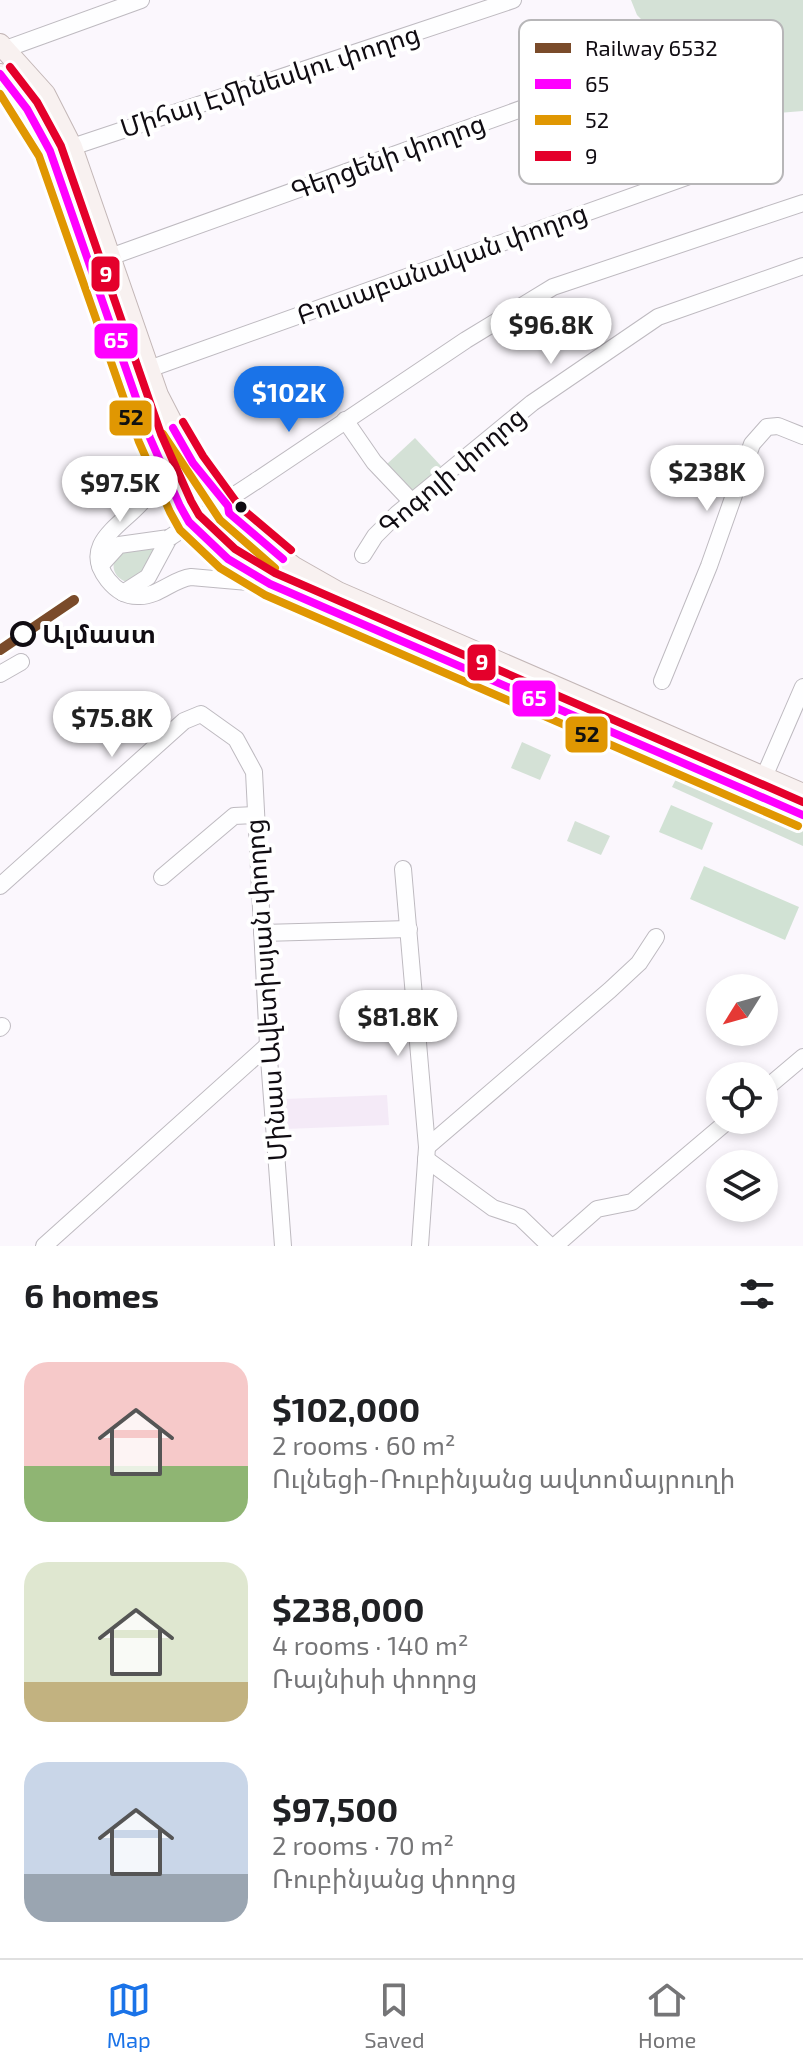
<!DOCTYPE html>
<html lang="en">
<head>
<meta charset="utf-8">
<style>
  body { margin:0; font-family:"Exo 2","Noto Sans Armenian",sans-serif; background:#f6f6f6; color:#202124; height:100vh; display:flex; flex-direction:column; font-size:30px; white-space:nowrap }
  * { box-sizing:border-box; margin:0 }
  p { font-size:26px; color:#757577 }
  .icon { flex:none; width:44px; height:44px; fill:none; stroke:currentColor; stroke-width:2; stroke-linecap:round; stroke-linejoin:round }
  .map { position:relative; height:1246px; overflow:hidden }
  .side { display:flex; flex-direction:column; background:#fff; flex:1 }
  .side>* { flex:none }
  .needle { width:52px; rotate:233deg }
  .controls { position:absolute; left:706px; top:974px; display:grid; gap:16px }
  .controls a { display:grid; place-items:center; width:72px; height:72px; border-radius:50%; background:#fff; box-shadow:0 4px 12px #0003; font-size:40px }
  .price { position:absolute; translate:-50% -68px; padding:0 18px; border-radius:28px; background:#fff; color:#222; font-size:26px; line-height:52px; filter:drop-shadow(0 2px 4px #0008) }
  .price::after { content:''; position:absolute; left:50%; top:48px; width:24px; height:18px; margin-left:-12px; background:inherit; clip-path:polygon(0 0,100% 0,50% 100%) }
  .price.on { background:#1a73e8; color:#fff }
  ul { padding:0; list-style:none }
  li { display:flex; align-items:center; gap:24px; height:200px; padding:0 24px }
  li span { display:grid; place-items:center; flex:none; width:224px; height:160px; border-radius:24px; color:#555 }
  li>.icon { margin-inline-start:auto }
  span .icon { width:96px; height:96px; fill:#fffc; stroke-width:1 }
  li b { font-size:34px }
  h2 { display:flex; justify-content:space-between; align-items:center; height:96px; padding:0 24px; font-size:34px }
  .tabs { display:flex; justify-content:space-around; align-items:center; height:112px; border-top:2px solid #e0e0e0; background:#fff; font-size:22px; color:#757577 }
  .tabs a { display:grid; justify-items:center; gap:4px }
  .tabs .on { color:#1a73e8 }
  .map>svg:first-child { display:block }
</style>
</head>
<body>
<div class="map">
<svg width="803" height="1246" viewBox="0 0 803 1246">
  <rect width="100%" height="100%" fill="#fbf7fd"/>
  <!-- built -->
  <path fill="#f4eaf7" d="M387 1095 389 1125 285 1129 284 1099Z"/>
  <!-- green -->
  <g fill="#d4e1d6">
    <path d="M631 0H803V111L765 114 689 68 637 15Z"/>
    <path d="M415 438 441 466 412 492 387 464Z"/>
    <path d="M155 547 147 571 126 582C112 576 111 565 117 553Z"/>
    <path d="M522 742 551 755 540 780 511 768Z"/>
    <path d="M679 773 803 830V846L672 787Z"/>
    <path d="M575 821 610 836 601 855 567 841Z"/>
  </g>
  <!-- forest -->
  <g fill="#d1e2d4">
    <path d="M671 805 713 823 702 850 659 832Z"/>
    <path d="M704 866 799 907 785 940 690 899Z"/>
  </g>
  <g fill="none" stroke-linecap="round" stroke-linejoin="round">
    <!-- minor casing -->
    <g stroke="#bebac0" stroke-width="18">
      <g id="minor">
        <path d="M0 51 141 0"/>
        <path d="M72 147 513 0"/>
        <path d="M110 257 621 73 734 160"/>
        <path d="M149 369 734 160"/>
        <path d="M345 420 374 462 412 502"/>
        <path d="M150 444 146 497C126 524 78 542 108 580 116 590 127 597 140 596 159 596 173 579 191 577L270 584"/>
        <path d="M256 481 466 340 553 287 803 203"/>
        <path d="M363 555 375 536 397 514 532 403 658 317 803 266"/>
        <path d="M100 566 119 545 169 538"/>
        <path d="M123 593 148 577 169 538"/>
        <path d="M0 674 21 662"/>
        <path d="M662 681 709 566 752 444 767 427 778 426 803 436"/>
        <path d="M764 777 803 687"/>
        <path d="M403 869 427 1147 420 1246"/>
        <path d="M162 877 234 816 255 815"/>
        <path d="M0 886 184 721 201 714 236 739 254 772 268 1045 283 1246"/>
        <path d="M262 933 409 929"/>
        <path d="M0 1028 2 1026"/>
        <path d="M764 1090 803 1057"/>
        <path d="M427 1147 610 990 639 963 656 937"/>
        <path d="M426 1159 493 1208 520 1217 550 1246"/>
        <path d="M44 1246 268 1045"/>
        <path d="M555 1246 597 1209 632 1202 729 1120"/>
      </g>
    </g>
    <!-- major casing -->
    <g stroke="#c3b7b7" stroke-width="22">
      <g id="major">
        <path d="M0 44 45 94 72 147 158 395 193 463 228 506 229 513 250 534 294 567 338 592 803 794"/>
        <path d="M0 74 27 109 50 151 150 438 180 506 189 522 228 559 270 584 803 815"/>
      </g>
    </g>
    <!-- minor -->
    <use href="#minor" stroke="#fefeff" stroke-width="16"/>
    <!-- major -->
    <use href="#major" stroke="#f8f1f0" stroke-width="20"/>
    <!-- minor-bridge casing -->
    <g stroke="#bebac0" stroke-width="18" stroke-linecap="butt">
      <path id="minor-bridge" d="M169 538 256 481"/>
    </g>
    <!-- minor-bridge -->
    <use href="#minor-bridge" stroke="#fefeff" stroke-width="16"/>
    <!-- bus-1 casing -->
    <g stroke="#fff" stroke-width="14">
      <g id="bus-1">
        <path d="M0 74 27 109 50 151 150 438 180 506 189 522 228 559 270 584 803 815"/>
        <path d="M173 428 193 463 228 506 229 513 283 559"/>
      </g>
    </g>
    <!-- bus-2 casing -->
    <g stroke="#fff" stroke-width="14">
      <g id="bus-2">
        <path d="M0 94 39 156 139 442 170 512 180 530 220 568 265 595 798 826"/>
        <path d="M163 434 220 520 275 568"/>
      </g>
    </g>
    <!-- bus-3 casing -->
    <g stroke="#fff" stroke-width="14">
      <g id="bus-3">
        <path d="M10 67 37 102 61 146 161 434 191 501 199 515 235 549 275 573 803 802"/>
        <path d="M183 422 203 456 240 507 291 550"/>
      </g>
    </g>
    <!-- bus-1 -->
    <use href="#bus-1" stroke="#f0f" stroke-width="8"/>
    <!-- bus-2 -->
    <use href="#bus-2" stroke="#e09702" stroke-width="8"/>
    <!-- bus-3 -->
    <use href="#bus-3" stroke="#e4002b" stroke-width="8"/>
    <!-- rail-1 casing -->
    <g stroke="#fff" stroke-width="16">
      <path id="rail-1" d="M0 650 74 600"/>
    </g>
    <!-- rail-1 -->
    <use href="#rail-1" stroke="#7a4b2a" stroke-width="10"/>
  </g>
  <!-- markers -->
  <circle fill="#100c12" stroke="#fff" stroke-width="3" cx="241" cy="507" r="7"/>
  <circle fill="#fff" stroke="#100c12" stroke-width="4" cx="23" cy="634" r="11"/>
  <g text-anchor="middle" stroke-width="8" stroke-linejoin="round" paint-order="stroke">
    <!-- street labels -->
    <g font-size="26" fill="#100c12" stroke="#fff">
      <text transform="translate(270 81) rotate(-18)" y="9">Միհայ Էմինեսկու փողոց</text>
      <text transform="translate(388 157) rotate(-20)" y="9">Գերցենի փողոց</text>
      <text transform="translate(442 264) rotate(-20)" y="9">Բուսաբանական փողոց</text>
      <text transform="translate(452 471) rotate(-40)" y="9">Գոգոլի փողոց</text>
      <text transform="translate(266 990) rotate(-94)" y="9">Մինաս Ավետիսյան փողոց</text>
    </g>
    <!-- stop labels -->
    <g font-size="26" font-weight="bold" fill="#100c12" stroke="#fff" text-anchor="start">
      <text x="42" y="643">Ալմաստ</text>
    </g>
  </g>
  <!-- legend -->
  <rect x="519" y="20" width="264" height="164" rx="12" fill="#fff" stroke="#b7b6b8" stroke-width="2"/>
  <rect x="535" y="43" width="36" height="10" fill="#7a4b2a"/>
  <rect x="535" y="79" width="36" height="10" fill="#f0f"/>
  <rect x="535" y="115" width="36" height="10" fill="#e09702"/>
  <rect x="535" y="151" width="36" height="10" fill="#e4002b"/>
  <g font-size="22" fill="#100c12">
    <text x="585" y="56">Railway 6532</text>
    <text x="585" y="92">65</text>
    <text x="585" y="128">52</text>
    <text x="585" y="164">9</text>
  </g>
  <g stroke="#fff" stroke-width="3">
    <rect x="90" y="255" width="31" height="38" rx="8" fill="#e4002b"/>
    <rect x="93" y="322" width="46" height="38" rx="8" fill="#f0f"/>
    <rect x="108" y="399" width="45" height="38" rx="8" fill="#e09702"/>
    <rect x="466" y="643" width="31" height="39" rx="8" fill="#e4002b"/>
    <rect x="511" y="679" width="46" height="39" rx="8" fill="#f0f"/>
    <rect x="564" y="715" width="45" height="39" rx="8" fill="#e09702"/>
  </g>
  <g font-size="22" text-anchor="middle" font-weight="bold" fill="#fff">
    <text x="106" y="282">9</text>
    <text x="116" y="348">65</text>
    <text x="482" y="670">9</text>
    <text x="534" y="706">65</text>
  </g>
  <g font-size="22" text-anchor="middle" font-weight="bold" fill="#111">
    <text x="131" y="425">52</text>
    <text x="587" y="742">52</text>
  </g>
</svg>
<div class="controls">
<a><svg class="needle" viewBox="-14 -14 28 28"><path d="M0-13l5 13h-10z" fill="#e53935"/><path d="M0 13l5-13h-10z" fill="#757577"/></svg></a>
<a><svg class="icon" aria-label="locate" viewBox="0 0 24 24"><circle cx="12" cy="12" r="6"/><path d="M12 2v4M12 18v4M2 12h4M18 12h4"/></svg></a>
<a><svg class="icon" aria-label="layers" viewBox="0 0 24 24"><path d="M12 4l9 5-9 5-9-5zM3 14l9 5 9-5"/></svg></a>
</div>
<b class="price" style="left:551px;top:366px">$96.8K</b>
<b class="price on" style="left:289px;top:434px">$102K</b>
<b class="price" style="left:707px;top:513px">$238K</b>
<b class="price" style="left:120px;top:524px">$97.5K</b>
<b class="price" style="left:112px;top:759px">$75.8K</b>
<b class="price" style="left:398px;top:1058px">$81.8K</b>
</div>
<section class="side">
<h2>6 homes<svg class="icon" aria-label="filters" viewBox="0 0 24 24"><path d="M4 7h16M4 17h16"/><circle cx="9" cy="7" r="2"/><circle cx="15" cy="17" r="2"/></svg></h2>
<ul>
<li><span style="background:linear-gradient(#f6c9c9 65%,#8fb573 0)"><svg class="icon" aria-label="home" viewBox="0 0 24 24"><path d="M3 11l9-7 9 7M6 9v11h12V9"/></svg></span><div><b>$102,000</b><p>2 rooms · 60 m²</p><p>Ուլնեցի-Ռուբինյանց ավտոմայրուղի</p></div></li>
<li><span style="background:linear-gradient(#dfe7d0 75%,#c2b280 0)"><svg class="icon" aria-label="home" viewBox="0 0 24 24"><path d="M3 11l9-7 9 7M6 9v11h12V9"/></svg></span><div><b>$238,000</b><p>4 rooms · 140 m²</p><p>Ռայնիսի փողոց</p></div></li>
<li><span style="background:linear-gradient(#c9d6e8 70%,#9aa5b1 0)"><svg class="icon" aria-label="home" viewBox="0 0 24 24"><path d="M3 11l9-7 9 7M6 9v11h12V9"/></svg></span><div><b>$97,500</b><p>2 rooms · 70 m²</p><p>Ռուբինյանց փողոց</p></div></li>
</ul>
</section>
<nav class="tabs">
<a class="on"><svg class="icon" aria-label="map" viewBox="0 0 24 24"><path d="M3 6l6-2 6 2 6-2v14l-6 2-6-2-6 2zM9 4v14M15 6v14"/></svg>Map</a>
<a><svg class="icon" aria-label="saved" viewBox="0 0 24 24"><path d="M7 4h10v16l-5-4-5 4z"/></svg>Saved</a>
<a><svg class="icon" aria-label="home" viewBox="0 0 24 24"><path d="M3 11l9-7 9 7M6 9v11h12V9"/></svg>Home</a>
</nav>
</body>
</html>
